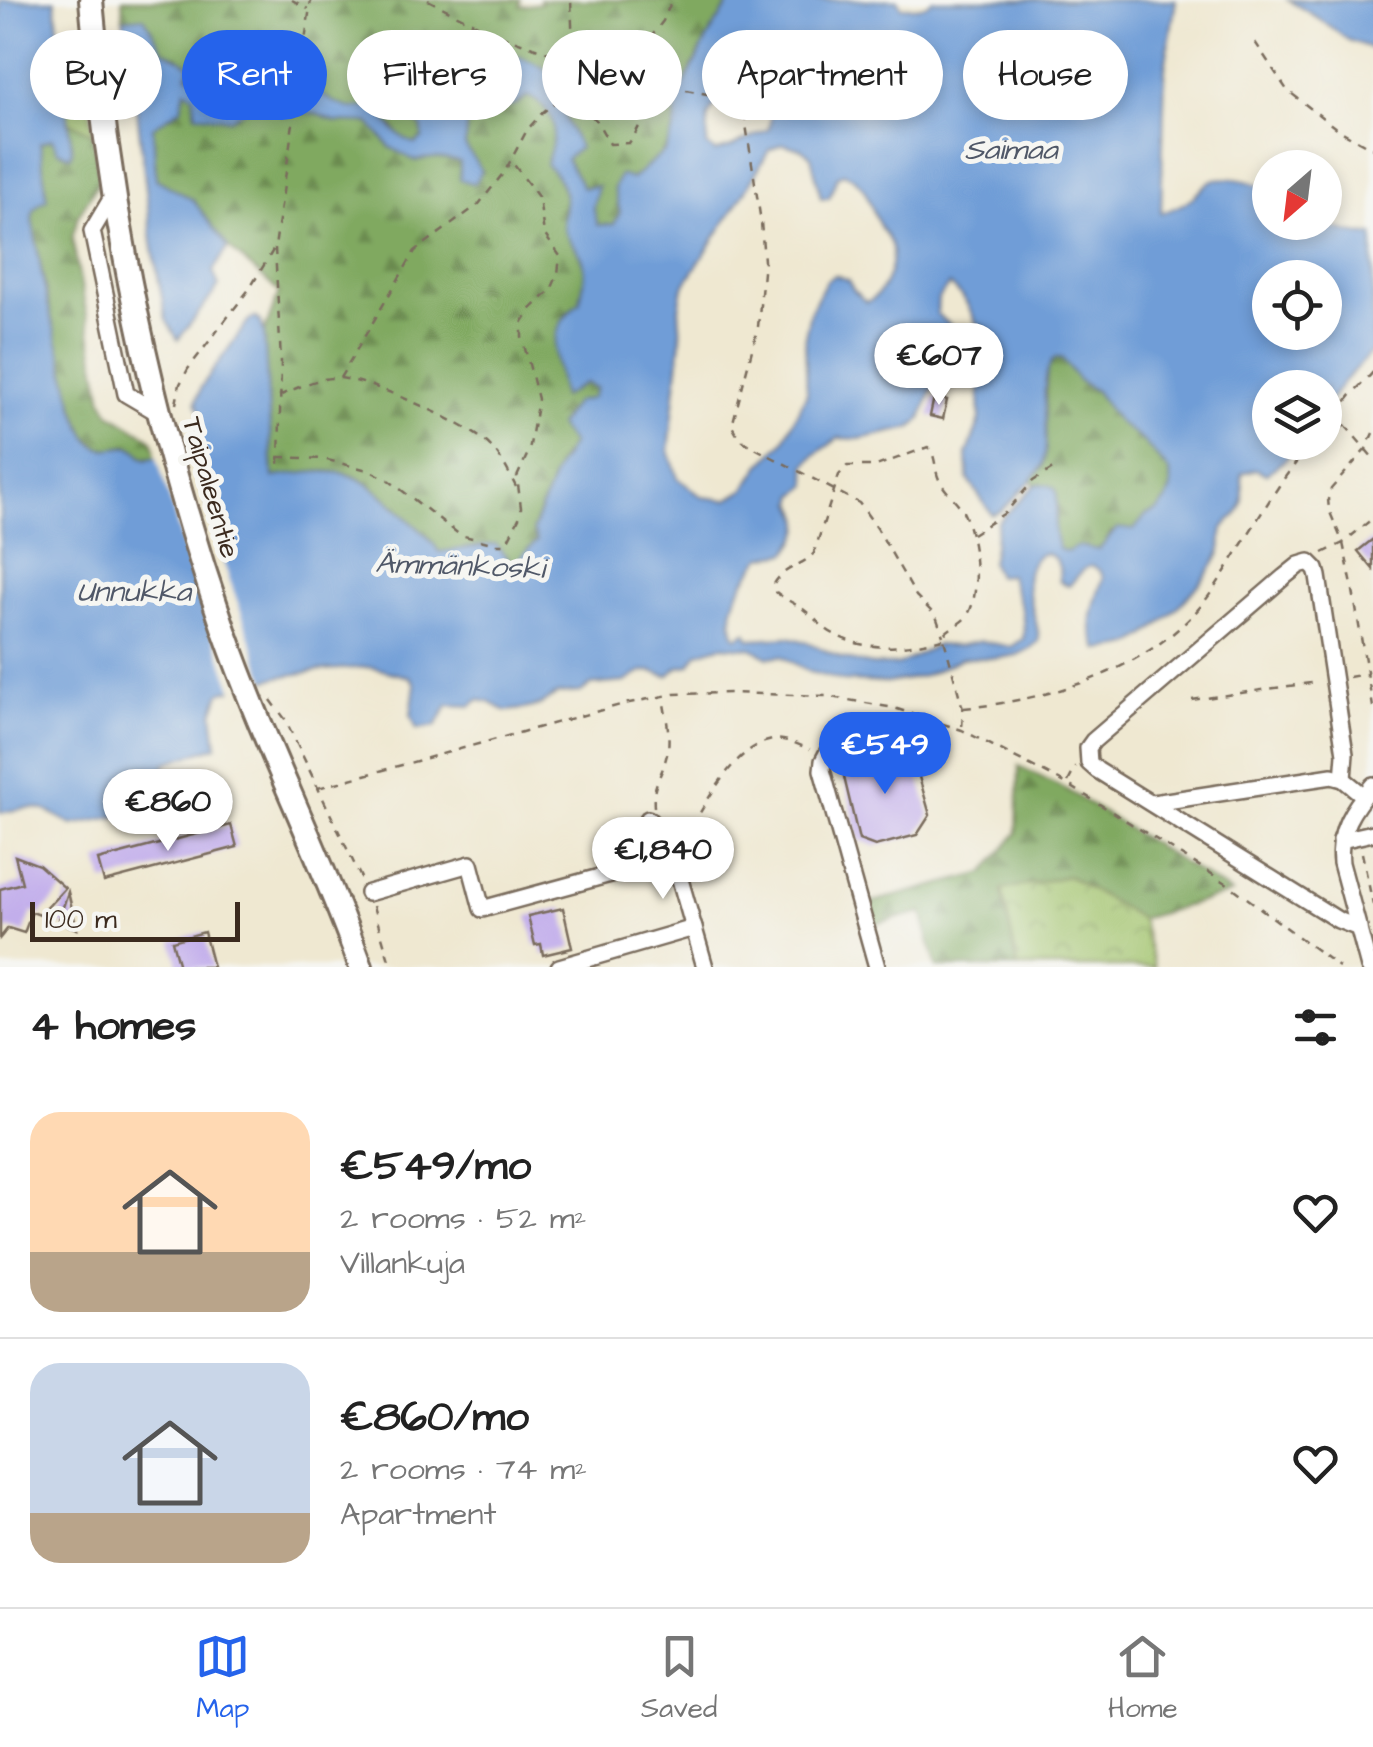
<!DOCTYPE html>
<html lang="en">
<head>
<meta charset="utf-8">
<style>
  body { margin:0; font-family:"Architects Daughter",sans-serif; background:#f2f2f2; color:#222; height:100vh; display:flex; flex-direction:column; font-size:38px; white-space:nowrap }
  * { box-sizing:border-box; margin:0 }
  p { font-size:32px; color:#767676 }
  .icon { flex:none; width:55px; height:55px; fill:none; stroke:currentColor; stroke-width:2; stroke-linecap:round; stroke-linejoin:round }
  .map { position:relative; height:967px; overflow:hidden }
  .sheet { display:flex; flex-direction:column; background:#fff; flex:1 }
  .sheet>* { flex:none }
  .hud { position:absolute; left:30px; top:30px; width:1315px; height:90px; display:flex; gap:20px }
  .needle { width:65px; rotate:208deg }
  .tools { position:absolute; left:1252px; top:150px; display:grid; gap:20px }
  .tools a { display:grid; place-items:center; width:90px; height:90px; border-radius:50%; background:#fff; box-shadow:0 5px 15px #0003; font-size:50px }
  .scale { position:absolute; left:30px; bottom:25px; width:210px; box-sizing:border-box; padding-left:10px; border:5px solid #3b2a1e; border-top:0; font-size:28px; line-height:35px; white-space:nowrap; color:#3b2a1e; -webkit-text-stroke:8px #f6f6f2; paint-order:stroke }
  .price { position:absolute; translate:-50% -85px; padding:0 22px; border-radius:35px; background:#fff; color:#222; font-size:32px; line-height:65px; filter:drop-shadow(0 2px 5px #0008) }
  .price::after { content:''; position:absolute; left:50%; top:60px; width:30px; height:22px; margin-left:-15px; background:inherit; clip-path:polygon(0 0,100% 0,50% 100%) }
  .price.active { background:#2563eb; color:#fff }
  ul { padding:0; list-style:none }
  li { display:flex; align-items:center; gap:30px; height:250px; padding:0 30px }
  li+li { border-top:2px solid #e0e0e0 }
  li span { display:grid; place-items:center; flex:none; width:280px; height:200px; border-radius:30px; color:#555 }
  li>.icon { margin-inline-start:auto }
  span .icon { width:120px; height:120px; fill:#fffc; stroke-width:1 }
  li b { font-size:42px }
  h2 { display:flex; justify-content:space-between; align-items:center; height:120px; padding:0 30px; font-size:42px }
  .tag { padding:0 35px; border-radius:45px; background:#fff; box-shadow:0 5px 15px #0003; font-size:35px; line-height:90px }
  .tag.active { background:#2563eb; color:#fff }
  .menu { display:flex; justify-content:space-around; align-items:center; height:140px; border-top:2px solid #e0e0e0; background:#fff; font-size:28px; color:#767676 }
  .menu a { display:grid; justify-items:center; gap:5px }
  .menu .active { color:#2563eb }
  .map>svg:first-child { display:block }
</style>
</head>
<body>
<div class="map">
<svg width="1373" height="967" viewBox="0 0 1373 967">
  <defs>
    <pattern id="forest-firs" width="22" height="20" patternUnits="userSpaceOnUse" patternTransform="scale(2.5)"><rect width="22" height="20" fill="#80a960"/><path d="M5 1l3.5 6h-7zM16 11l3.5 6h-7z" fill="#6a8a4f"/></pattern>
    <pattern id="park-crowns" width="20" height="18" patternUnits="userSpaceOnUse" patternTransform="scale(2.5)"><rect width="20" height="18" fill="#a1c36c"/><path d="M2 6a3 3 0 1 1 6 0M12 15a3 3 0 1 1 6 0" fill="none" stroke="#849f58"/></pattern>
  </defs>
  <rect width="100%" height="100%" fill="#f6f6f2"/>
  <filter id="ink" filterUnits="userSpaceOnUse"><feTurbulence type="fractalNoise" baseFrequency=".01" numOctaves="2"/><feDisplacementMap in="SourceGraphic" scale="20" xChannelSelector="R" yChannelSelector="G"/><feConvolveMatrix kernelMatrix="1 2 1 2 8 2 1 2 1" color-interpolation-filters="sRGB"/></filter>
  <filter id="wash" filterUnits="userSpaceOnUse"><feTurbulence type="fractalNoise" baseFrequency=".0048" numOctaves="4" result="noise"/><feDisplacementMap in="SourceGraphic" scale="40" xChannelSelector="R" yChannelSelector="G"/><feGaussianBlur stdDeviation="2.25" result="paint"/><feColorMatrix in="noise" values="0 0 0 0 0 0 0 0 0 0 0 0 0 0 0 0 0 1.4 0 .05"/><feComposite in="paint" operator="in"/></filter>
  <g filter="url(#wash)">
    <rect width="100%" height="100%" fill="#efe8d1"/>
    <!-- green -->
    <path fill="#a1c36c" stroke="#6e7645" stroke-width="2.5" d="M62 64H86L93 134 68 121Z"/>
    <!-- forest -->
    <g fill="url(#forest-firs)" stroke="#5e6a3f" stroke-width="2.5">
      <path d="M122 0H520V6L541 3 540 0H722L728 6C710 32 694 60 682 89 676 102 677 116 674 129 668 157 638 175 614 188L620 212 614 224 598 225 593 207 598 186 583 188 566 158 567 120 552 90 491 78 444 93 438 106 420 105 403 113 421 126 423 138 415 144 401 138 393 126 358 110 335 105 318 92 304 99 242 86 226 99 222 89 188 75 190 65 163 50 144 17 123 19Z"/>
      <path d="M185 90 230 119 253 105 270 110 317 114 336 122 370 123 390 147 461 162 482 171 465 146 467 115 461 104 468 97C482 97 502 109 512 106 518 104 522 99 527 96 560 110 557 135 547 164L557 175 565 196 563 218 585 265V276L580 302 566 313 563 396 586 383 597 387 572 444 557 467 533 529 537 540 512 566 496 545 439 552C430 537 420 530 407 518 355 466 345 466 273 478L264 333 279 292 228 247 193 200 156 179 153 127 181 108Z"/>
      <path d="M68 121 93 134 99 181 78 216 72 238 103 400 110 413 152 439 157 456C143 460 139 454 129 445 117 448 103 452 93 443 69 424 39 257 32 219 33 207 38 204 47 198L40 143 52 139 72 150Z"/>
      <path d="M1062 357 1078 380 1095 391 1118 421 1144 442 1170 472 1171 488 1166 501 1157 511 1146 515 1134 531 1111 532C1105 545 1099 555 1085 546L1067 552 1059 549 1053 535 1058 508 1041 483 1035 485 1031 478 1043 467 1047 364 1055 358Z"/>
      <path d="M1019 766 1067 790 1231 893 1141 919 1068 876 1002 891 1018 967H936L922 912 875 924 868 903 984 873 1017 833Z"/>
    </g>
    <!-- park -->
    <path fill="url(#park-crowns)" stroke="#6e7645" stroke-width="2.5" d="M1068 876 1141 919 1155 967H1018L1002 890Z"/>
    <!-- water -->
    <g fill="#6f9dd7" stroke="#55647a" stroke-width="2.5" fill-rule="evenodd">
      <path d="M0 0H55L72 150 71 156 58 151 52 139 40 143 47 199C38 204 33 207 32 219 38 250 42 281 50 312 54 330 60 347 64 365 70 389 75 419 89 439 106 463 128 432 142 457L148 459 196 446 201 416 196 402 201 387 249 320 255 317 261 322 264 333 273 477C345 467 355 467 407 518 420 530 430 537 439 552L496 544 512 565 537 541 533 530 557 467 572 444 558 426 575 402 592 398 596 388 585 383 562 397C556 357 544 330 580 302 582 286 589 271 581 256 576 247 567 239 564 229 562 219 566 208 565 198 564 185 555 173 546 164 557 135 560 111 528 96 523 99 518 104 512 106 502 109 482 97 468 97L461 104 467 115 465 146 482 171 474 184 460 179V162C444 158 432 156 415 161L390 147 370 123 336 122 317 114 270 110 253 105 230 119 196 114 193 95 185 90 181 108 153 127 156 179 193 200 228 247 213 271 219 286 178 340 166 320 152 243 131 56 123 19 144 17 163 50 190 65 188 75 222 89 226 98 235 88 242 86 303 99 318 92C340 108 351 111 377 106 386 123 397 137 415 144L423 138 421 126 403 112 399 105 413 100 420 105 438 106 444 93 445 82 468 75 483 81 490 78V65L494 53C519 54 536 62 556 76L552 90 579 148 566 159 583 188 598 186 593 207 598 225 614 224 620 212 614 188 620 175 632 179 665 151 674 131 679 94 711 32 728 6 722 0H897L902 7C912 7 925 8 932 0H1176L1165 68 1161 213C1171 210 1182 205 1191 199 1199 193 1205 182 1216 179 1231 176 1259 182 1270 192V222C1285 223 1304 220 1318 223 1338 228 1352 236 1373 235V350L1343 382 1325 407V388H1270V442L1298 443 1286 459 1266 474 1256 469 1242 473C1241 483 1245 494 1242 504 1238 518 1230 518 1224 527 1220 534 1223 543 1221 550 1212 577 1156 633 1130 645 1121 648 1108 648 1099 650 1084 622 1095 605 1103 577 1091 552 1078 577 1069 586L1060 582C1059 577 1060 572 1059 567 1056 556 1044 549 1036 558 1015 580 1039 615 1039 641L1031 648 1017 655 1000 658H962L924 676 888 683 843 681 810 672 781 656 769 657 751 648 721 646 707 650 698 653 690 665 678 667 668 676 651 671 642 672 625 682 591 685 581 692 557 694 541 705 524 709 506 711 489 702 478 700 471 706 448 705 436 726 417 729 411 715 415 684 410 677 371 667 323 670 278 677 220 693 213 713 217 746 166 763 161 776 164 799 161 808 72 825C40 805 37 805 0 813ZM761 49 770 52 772 59 764 75C772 95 773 109 769 129L731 147 715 152 707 145 708 116 732 78 746 61ZM783 144 801 149 811 156 821 198H829L837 177 843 173C869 182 869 207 881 228 885 235 891 241 892 249 893 268 885 295 866 302L854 291 848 280 835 275 826 281 810 312 805 336 807 393 783 442 760 466 745 489 727 500 702 497 678 478 669 451 681 340 679 308 683 287 746 190 769 150ZM1270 278H1325V332H1270ZM949 285C963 294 970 308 976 323L987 329 994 337 983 368 979 392 980 420 967 455 968 479 992 515 1001 511C1009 503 1040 473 1043 465 1052 437 1035 376 1055 358H1062L1078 380 1095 391 1118 422 1144 442 1170 472 1171 488 1166 501 1157 511 1146 515 1134 530 1117 528 1099 550 1078 546 1067 552 1059 549C1049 524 1060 514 1056 490 1050 484 1043 483 1035 485L998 522 991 563 997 576 1009 575C1017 596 1027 617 1023 639L1011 647 982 641 957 646 937 645 898 665H872L841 658 807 642 788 637 750 639 746 632 738 637 734 634C725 604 745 580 762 557L787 553C801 534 807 525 794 503L796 495 808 485 806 465 815 455 839 438 859 439 911 428 921 419 930 395 949 362 956 330 937 314 938 299Z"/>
      <path d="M1288 0H1373V49L1348 40 1318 18Z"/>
    </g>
    <!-- pier -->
    <path fill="#efe8d1" d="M189 443 223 561 267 685 234 694 189 566 155 451Z"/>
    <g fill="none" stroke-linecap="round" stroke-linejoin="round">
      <!-- stream -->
      <g stroke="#6f9dd7" stroke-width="4">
        <path d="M114 70 132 68"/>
        <path d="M63 74 79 72"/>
      </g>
    </g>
    <g id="blocks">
      <!-- building -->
      <g fill="#c2aeeb">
        <path d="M934 397 947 400 943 419 930 416Z"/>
        <path d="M1373 539V569L1358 551Z"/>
        <path d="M857 733 865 761 895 754 915 763 930 815 917 835 875 846 859 840 844 777 855 763 847 736Z"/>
        <path d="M231 825 237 847 104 882 98 860Z"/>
        <path d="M15 856 39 865 65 888 40 915 32 912 24 933 8 928 0 938V889L22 883Z"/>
        <path d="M68 892 77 929 58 922Z"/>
        <path d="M563 908 572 948 543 955 541 944 535 945 528 916Z"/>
        <path d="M204 932 213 967H179L172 941Z"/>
      </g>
    </g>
  </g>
  <g filter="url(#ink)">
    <use href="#blocks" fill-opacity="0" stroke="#7a6c5d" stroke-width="2.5"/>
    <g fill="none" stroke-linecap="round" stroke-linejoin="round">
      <!-- minor casing -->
      <g stroke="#7a6c5d" stroke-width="20">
        <g id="minor">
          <path d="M114 194 92 231 126 394 160 414"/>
          <path d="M832 744 823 761 822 770 877 967"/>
          <path d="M1343 779 1345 754 1318 576 1316 569 1309 562 1299 565 1284 577 1093 741 1088 748 1089 763 1097 770 1338 920 1359 928"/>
          <path d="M1153 803 1332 776 1343 779 1364 796"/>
          <path d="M648 819 665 838 671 848 705 967"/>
          <path d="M1341 840 1373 833"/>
          <path d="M368 893 470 864 482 909 673 857"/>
          <path d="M559 967 694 928"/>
          <path d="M1369 967 1341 863C1337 831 1353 808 1373 785"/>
        </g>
      </g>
      <!-- highway casing -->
      <g stroke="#7a6c5d" stroke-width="28">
        <path id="highway" d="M91 0C108 214 154 427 224 630 264 744 320 853 361 967"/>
      </g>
      <!-- path -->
      <g stroke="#7a6c5d" stroke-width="2.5" stroke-dasharray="8 8" stroke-linecap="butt">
        <path d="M292 0 308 9"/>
        <path d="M428 0 491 32 577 63 583 68 587 76"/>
        <path d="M1255 42 1287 90 1337 129 1373 149"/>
        <path d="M567 57 573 48 571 0"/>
        <path d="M621 77 663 21 672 0"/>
        <path d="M567 95 596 120 610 144 629 143C646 119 646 109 637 81"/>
        <path d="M275 248 281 361 279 468"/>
        <path d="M340 378 415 251 479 204 505 171 527 130 542 113 587 77 610 76 729 98 745 118 761 222 764 261 758 327 732 426 739 438 749 445 859 503 877 528 916 596 936 616 943 636"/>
        <path d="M279 396C297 388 318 377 338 378 369 379 463 422 486 442 500 454 508 471 516 487"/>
        <path d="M176 404 180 384 188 369 250 288 275 247 311 0"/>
        <path d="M1345 425 1373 458"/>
        <path d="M1373 433 1366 449 1331 489 1328 499 1329 510 1343 543 1352 585 1373 707"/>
        <path d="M1325 437 1345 425C1335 401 1360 389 1373 372"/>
        <path d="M279 457 323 459 368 470 387 479 460 535 496 544H504L507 542 519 518 521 508 517 477 529 451 538 399 522 337V323L530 310 551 290 558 274 560 256 544 234 539 198 512 162"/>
        <path d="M972 534 1005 513 1033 481 1056 467"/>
        <path d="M1323 553 1343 543 1373 518"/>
        <path d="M943 639C908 647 867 653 834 634 822 628 814 617 803 609 794 603 784 599 776 592L774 584C784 566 802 567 814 553L839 475 847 466H876L928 447C938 458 933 471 941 483 946 492 955 499 961 508 975 531 983 592 967 616 960 625 949 627 943 636L963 709 962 730"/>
        <path d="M1349 677 1366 674"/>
        <path d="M271 700 285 719 362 880"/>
        <path d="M1192 700 1317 682"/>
        <path d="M964 708C1044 700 1135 675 1193 615 1215 592 1231 560 1249 533 1265 508 1293 459 1317 442"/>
        <path d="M1068 782 1076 767"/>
        <path d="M318 788 624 704 674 694 731 693 826 696 894 708 962 730 1067 784 1228 884 1339 967"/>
        <path d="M654 807C652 783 661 779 666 758 672 739 666 717 663 698"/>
        <path d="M684 840C704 808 731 748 772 740 784 737 798 745 810 749"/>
        <path d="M1362 853 1373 905"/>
        <path d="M373 906 391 967"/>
      </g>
      <!-- minor -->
      <use href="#minor" stroke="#fff" stroke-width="15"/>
      <!-- highway -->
      <use href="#highway" stroke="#fff" stroke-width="22"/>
    </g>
  </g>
  <g text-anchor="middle" stroke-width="10" stroke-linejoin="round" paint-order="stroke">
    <!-- street labels -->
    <g font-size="28" fill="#3b2a1e" stroke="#f6f6f2">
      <text transform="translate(212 487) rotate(74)" y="10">Taipaleentie</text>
    </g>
    <!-- water labels -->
    <g font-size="30" font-style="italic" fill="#505868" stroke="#f6f6f2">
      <text x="1011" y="159">Saimaa</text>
      <text transform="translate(460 565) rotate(2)" y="10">Ämmänkoski</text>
      <text x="134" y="601">Unnukka</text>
    </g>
  </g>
</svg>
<div class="tools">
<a><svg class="needle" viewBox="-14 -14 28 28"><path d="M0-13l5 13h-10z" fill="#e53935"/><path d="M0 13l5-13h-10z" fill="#767676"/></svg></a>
<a><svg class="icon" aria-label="locate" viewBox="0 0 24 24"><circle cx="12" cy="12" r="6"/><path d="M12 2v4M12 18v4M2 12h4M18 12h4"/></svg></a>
<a><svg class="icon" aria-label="layers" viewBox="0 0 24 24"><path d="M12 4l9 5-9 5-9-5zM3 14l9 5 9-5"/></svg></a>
</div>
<div class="scale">100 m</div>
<b class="price" style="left:939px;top:408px">€607</b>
<b class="price active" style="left:885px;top:797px">€549</b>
<b class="price" style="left:168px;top:854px">€860</b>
<b class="price" style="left:663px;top:902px">€1,840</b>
<div class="hud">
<a class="tag">Buy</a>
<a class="tag active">Rent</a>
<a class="tag">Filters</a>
<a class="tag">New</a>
<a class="tag">Apartment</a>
<a class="tag">House</a>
</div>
</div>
<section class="sheet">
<h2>4 homes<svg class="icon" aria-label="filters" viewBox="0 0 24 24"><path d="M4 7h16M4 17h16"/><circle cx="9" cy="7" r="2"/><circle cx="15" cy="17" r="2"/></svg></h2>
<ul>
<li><span style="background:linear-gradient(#ffd9b3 70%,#b9a48a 0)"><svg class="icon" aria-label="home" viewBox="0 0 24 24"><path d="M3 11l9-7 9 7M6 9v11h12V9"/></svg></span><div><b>€549/mo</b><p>2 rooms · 52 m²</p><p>Villankuja</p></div><svg class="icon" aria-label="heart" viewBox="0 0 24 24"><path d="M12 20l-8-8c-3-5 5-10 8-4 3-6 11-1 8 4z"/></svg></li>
<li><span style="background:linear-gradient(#c9d6e8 75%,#b9a48a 0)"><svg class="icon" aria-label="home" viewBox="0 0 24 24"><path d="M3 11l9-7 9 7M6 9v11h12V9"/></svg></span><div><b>€860/mo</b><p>2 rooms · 74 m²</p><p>Apartment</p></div><svg class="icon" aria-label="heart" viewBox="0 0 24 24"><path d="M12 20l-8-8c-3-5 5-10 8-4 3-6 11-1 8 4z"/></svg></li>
</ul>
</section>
<nav class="menu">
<a class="active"><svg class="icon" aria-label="map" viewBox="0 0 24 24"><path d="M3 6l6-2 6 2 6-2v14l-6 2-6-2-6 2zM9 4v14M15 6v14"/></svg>Map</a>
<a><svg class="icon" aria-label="saved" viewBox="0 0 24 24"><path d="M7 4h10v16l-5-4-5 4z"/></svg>Saved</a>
<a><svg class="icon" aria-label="home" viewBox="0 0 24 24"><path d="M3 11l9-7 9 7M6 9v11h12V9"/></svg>Home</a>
</nav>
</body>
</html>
